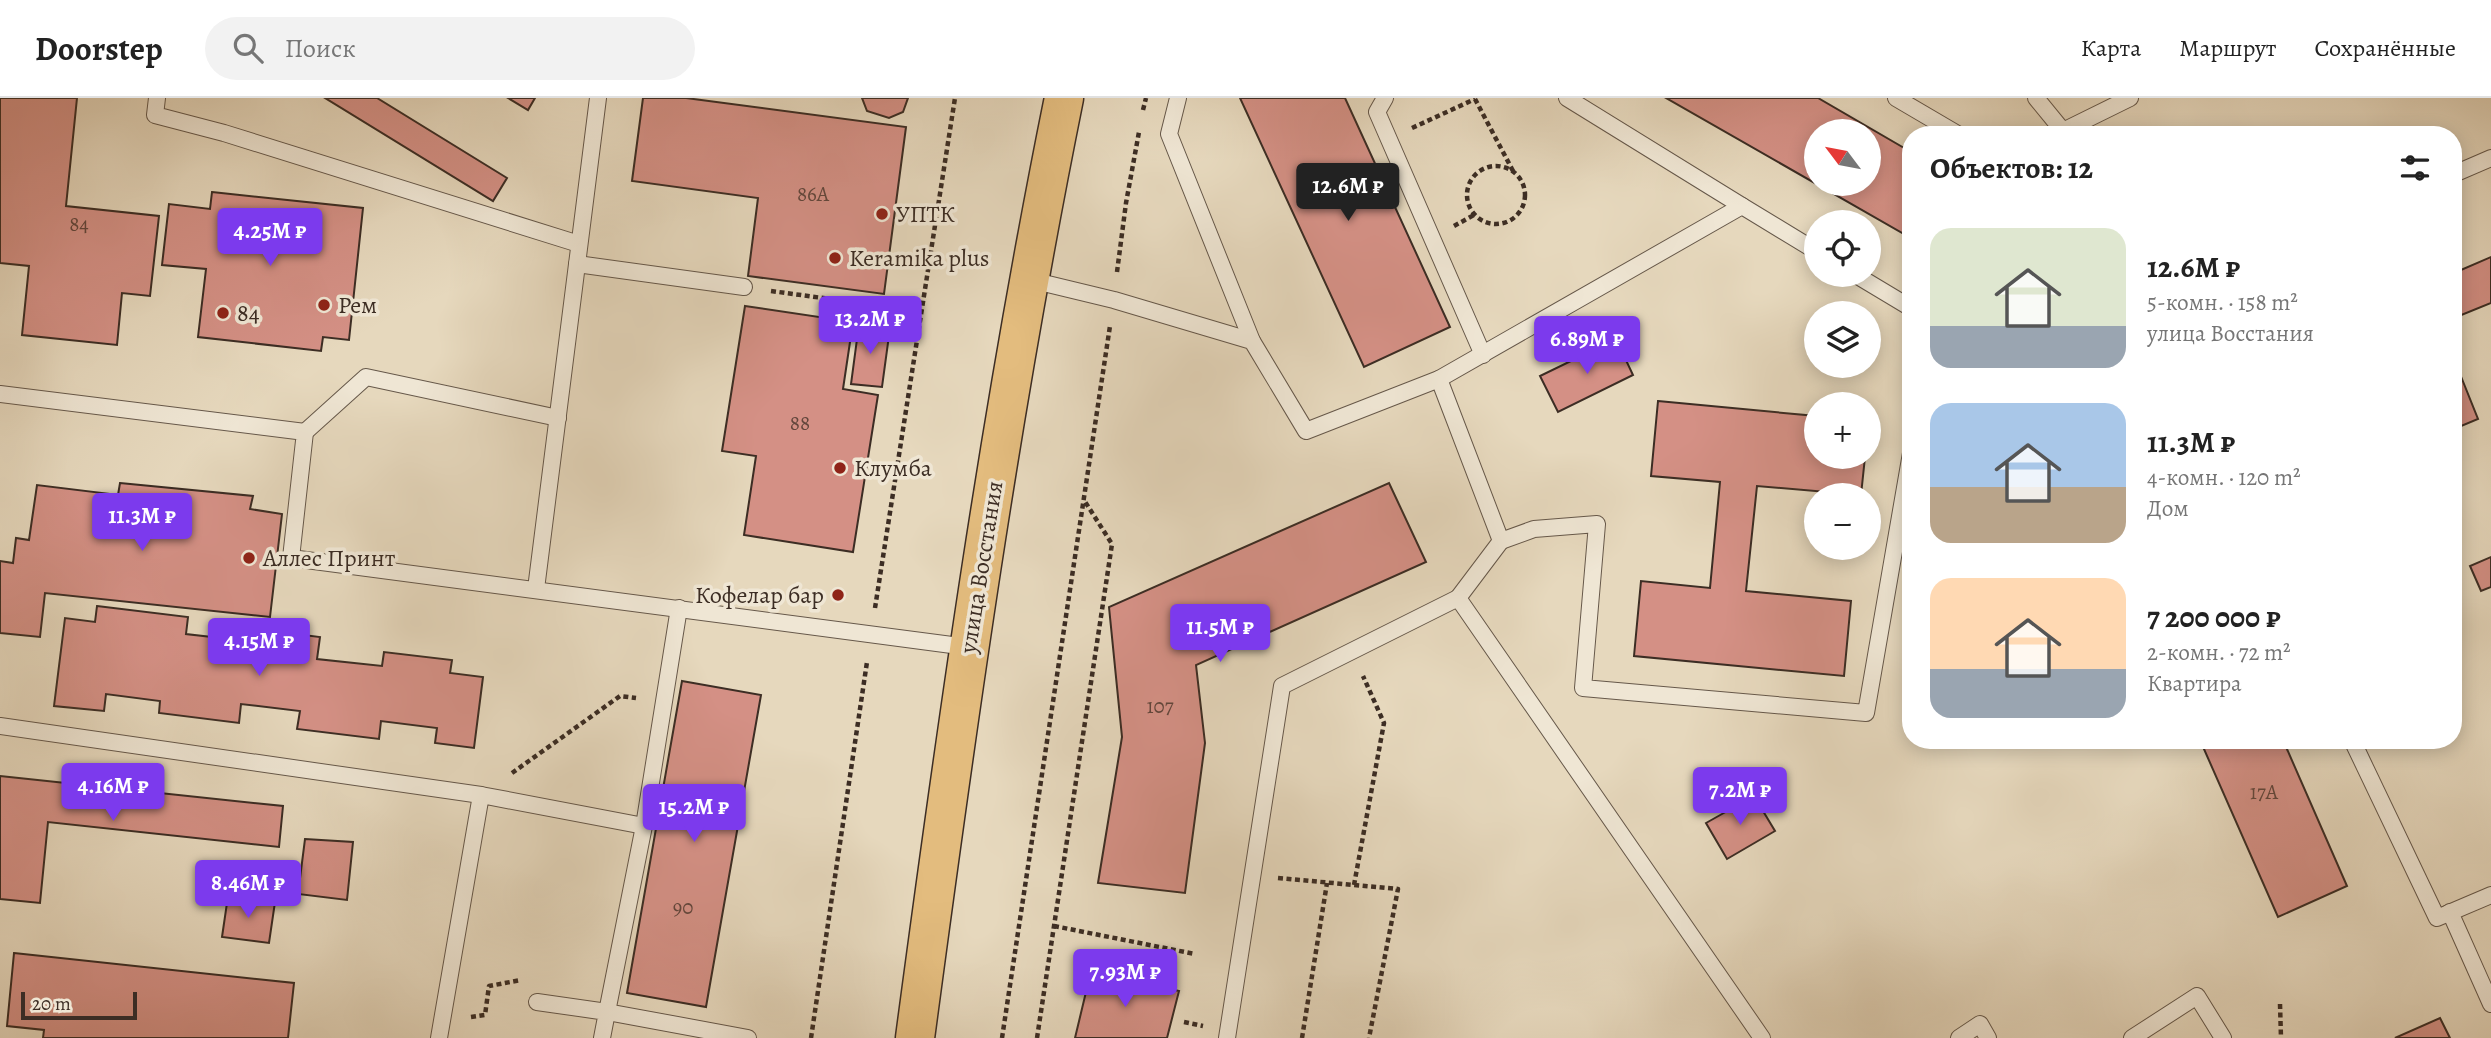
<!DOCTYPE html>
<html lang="ru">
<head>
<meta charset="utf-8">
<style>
  body { margin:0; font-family:Alegreya,serif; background:#f2f2f2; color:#222; height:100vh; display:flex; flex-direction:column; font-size:26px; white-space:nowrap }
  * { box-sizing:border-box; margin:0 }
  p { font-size:23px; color:#767676 }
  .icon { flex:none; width:38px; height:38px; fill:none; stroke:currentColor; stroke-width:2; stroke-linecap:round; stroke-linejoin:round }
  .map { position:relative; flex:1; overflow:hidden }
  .drawer { position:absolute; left:1902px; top:28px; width:560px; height:623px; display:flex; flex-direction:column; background:#fff; border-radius:28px; box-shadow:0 4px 18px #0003 }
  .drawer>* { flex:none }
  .needle { width:46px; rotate:302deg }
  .controls { position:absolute; left:1804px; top:21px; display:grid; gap:14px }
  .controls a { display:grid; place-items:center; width:77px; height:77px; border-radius:50%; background:#fff; box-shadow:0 4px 18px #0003; font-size:35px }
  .scale { position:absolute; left:21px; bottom:18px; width:116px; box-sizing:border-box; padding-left:7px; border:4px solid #3c2d24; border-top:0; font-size:19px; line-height:24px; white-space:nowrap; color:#3c2d24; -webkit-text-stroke:5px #efe6d4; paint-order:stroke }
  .price { position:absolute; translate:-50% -60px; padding:0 16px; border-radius:7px; background:#7c3aed; color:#fff; font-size:23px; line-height:46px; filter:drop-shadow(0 2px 4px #0008) }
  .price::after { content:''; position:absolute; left:50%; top:42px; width:21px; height:16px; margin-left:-10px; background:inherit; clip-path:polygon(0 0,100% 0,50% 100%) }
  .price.active { background:#222; color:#fff }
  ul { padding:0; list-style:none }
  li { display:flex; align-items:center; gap:21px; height:175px; padding:0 28px }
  li span { display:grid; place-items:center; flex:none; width:196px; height:140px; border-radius:21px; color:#555 }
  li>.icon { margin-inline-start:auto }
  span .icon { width:84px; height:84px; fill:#fffc; stroke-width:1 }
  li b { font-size:30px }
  h2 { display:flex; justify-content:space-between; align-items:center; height:84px; padding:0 28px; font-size:30px }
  header { display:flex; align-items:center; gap:42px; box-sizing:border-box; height:98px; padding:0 35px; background:#fff; border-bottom:2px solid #e0e0e0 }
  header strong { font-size:33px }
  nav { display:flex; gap:38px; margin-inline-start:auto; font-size:24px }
  .search { width:490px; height:63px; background:#f2f2f2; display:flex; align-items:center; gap:18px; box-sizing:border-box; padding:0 24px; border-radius:38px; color:#767676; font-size:26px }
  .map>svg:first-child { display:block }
</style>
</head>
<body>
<header>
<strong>Doorstep</strong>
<div class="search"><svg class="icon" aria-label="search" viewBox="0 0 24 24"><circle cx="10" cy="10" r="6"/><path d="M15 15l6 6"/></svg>Поиск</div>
<nav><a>Карта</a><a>Маршрут</a><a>Сохранённые</a></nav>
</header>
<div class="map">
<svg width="2491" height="940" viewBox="0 0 2491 940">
  <rect width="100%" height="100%" fill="#e6d8bd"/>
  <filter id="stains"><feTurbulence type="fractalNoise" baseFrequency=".00286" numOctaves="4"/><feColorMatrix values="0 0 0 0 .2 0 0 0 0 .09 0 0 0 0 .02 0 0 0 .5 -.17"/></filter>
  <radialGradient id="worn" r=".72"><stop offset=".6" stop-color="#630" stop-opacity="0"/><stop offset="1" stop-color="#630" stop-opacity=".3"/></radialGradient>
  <!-- building -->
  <g fill="#d49085" stroke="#3c2d24" stroke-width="2" fill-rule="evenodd">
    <path d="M0 0H77L66 108 159 118 150 198 122 195 117 247 22 237 29 168 0 165Z"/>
    <path d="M325 0H377L507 80 493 103Z"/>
    <path d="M508 0H535L528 12Z"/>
    <path d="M643 0H686L906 29 884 196 748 178 758 100 632 83Z"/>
    <path d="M862 0H908L903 14 889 20 867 13Z"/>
    <path d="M1240 0H1345L1450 229 1364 269Z"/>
    <path d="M1666 0H1818L1911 54V140ZM1816 33H1869V86H1816Z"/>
    <path d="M212 94 363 110 349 242 323 239 321 253 198 239 206 171 162 167 169 106 210 111Z"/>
    <path d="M2491 159V205L2454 220V175Z"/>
    <path d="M745 208 853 224 843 291 878 297 853 454 744 437 756 358 722 353Z"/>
    <path d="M859 226 890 230 882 289 851 286Z"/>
    <path d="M1616 241 1633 277 1558 314 1540 278Z"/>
    <path d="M2454 261 2478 321 2454 331Z"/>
    <path d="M1658 303 1816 318V359H1865L1861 397 1757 388 1746 493 1851 503 1844 578 1634 558 1641 483 1710 490 1720 384 1651 378Z"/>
    <path d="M120 385 253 398 250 411 282 416 270 519 45 495 40 539 0 535V463L13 465 16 440 29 442 37 387 118 397Z"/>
    <path d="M1389 385 1426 464 1196 567 1205 645 1185 795 1098 785 1122 639 1109 509Z"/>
    <path d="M2491 459V489L2481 493 2470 468Z"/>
    <path d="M97 508 188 519 186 536 238 542 239 529 320 539 317 561 382 568 384 554 452 562 450 575 483 579 474 650 435 645 437 630 381 623 379 641 297 631 300 613 241 606 239 625 159 615 160 603 106 596 104 613 54 608 65 520 95 524Z"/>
    <path d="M682 583 761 597 706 909 627 895Z"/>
    <path d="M2200 642H2283L2347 788 2278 819Z"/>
    <path d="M0 678 283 708 279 749 48 724 40 805 0 801Z"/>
    <path d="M1754 698 1775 733 1727 761 1706 725Z"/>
    <path d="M305 741 353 744 347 802 298 796Z"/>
    <path d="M228 798 275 804 269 845 222 839Z"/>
    <path d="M14 855 294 885 288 940H43L44 932 7 928Z"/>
    <path d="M1091 873 1179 893 1167 940H1075Z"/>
    <path d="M2440 920 2450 940H2395Z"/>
  </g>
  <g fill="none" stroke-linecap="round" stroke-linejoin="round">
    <!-- service casing -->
    <g stroke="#66584a" stroke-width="18">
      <g id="service">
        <path d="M157 0 155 17 224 35 579 146"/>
        <path d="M1178 0 1169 36 1252 243"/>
        <path d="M1385 0 1377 14 1483 257"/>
        <path d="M1567 0 1742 108"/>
        <path d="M1896 0 1959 37"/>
        <path d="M2036 0 2063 33 2060 37"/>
        <path d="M2065 37 2063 33 2130 0"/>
        <path d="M2454 76 2491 60"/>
        <path d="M577 166 744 189"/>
        <path d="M1856 177 1911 210"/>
        <path d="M1027 181 1114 202 1252 243 1306 333 1439 281 1501 443 1458 500"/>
        <path d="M1439 281 1742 108 1816 153"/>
        <path d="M0 296 305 334 291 460 967 549"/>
        <path d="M305 334 366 279 558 320"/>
        <path d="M1501 443 1534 431 1597 426 1583 590 1866 615 1911 355"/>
        <path d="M536 491 598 0"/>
        <path d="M679 510 644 728 607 914 748 940"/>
        <path d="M0 628 481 697"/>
        <path d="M2352 642 2437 820 2491 797"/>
        <path d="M2450 814 2491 906"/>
        <path d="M537 904 607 914 602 940"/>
        <path d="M439 940 481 697 644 728"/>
        <path d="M1227 940 1282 588 1458 500 1762 940"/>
        <path d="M1959 940 1980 926 1988 940"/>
        <path d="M2132 940 2197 898 2223 940"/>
      </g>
    </g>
    <!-- primary casing -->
    <g stroke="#3c2d24" stroke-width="41">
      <path id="primary" d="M915 940C957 625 1001 311 1064 0"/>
    </g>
    <!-- path -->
    <g stroke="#3c2d24" stroke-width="4.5" stroke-dasharray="5 3.5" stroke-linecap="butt">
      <path d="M1475 1 1513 73"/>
      <path d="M1143 12 1146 0"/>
      <path d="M1412 30 1475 1"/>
      <circle cx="1496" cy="97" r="29"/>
      <path d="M1454 128 1474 117"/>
      <path d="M1117 174 1126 105 1139 34"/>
      <path d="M771 193 919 213"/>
      <path d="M875 510 955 0"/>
      <path d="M512 675 620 598 636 600"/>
      <path d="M1278 780 1398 791 1369 940"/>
      <path d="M1354 787 1384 625 1363 578"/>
      <path d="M1054 828 1195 856"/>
      <path d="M2280 906 2281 940"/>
      <path d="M471 919 485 917 489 888 521 882"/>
      <path d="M1184 924 1203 928"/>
      <path d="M811 940 867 564"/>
      <path d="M1002 940 1110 228"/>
      <path d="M1037 940 1112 446 1084 402"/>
      <path d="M1302 940 1327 785"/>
    </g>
    <!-- service -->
    <use href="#service" stroke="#efe6d4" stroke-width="16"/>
    <!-- primary -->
    <use href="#primary" stroke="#e3bc7e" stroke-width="38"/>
  </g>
  <!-- markers -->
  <g fill="#8f2418" stroke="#efe6d4" stroke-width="2.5">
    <circle cx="882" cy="116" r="7"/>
    <circle cx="835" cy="160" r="7"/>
    <circle cx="324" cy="207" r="7"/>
    <circle cx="223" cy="215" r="7"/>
    <circle cx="840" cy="370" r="7"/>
    <circle cx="249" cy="460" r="7"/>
    <circle cx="838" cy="497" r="7"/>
  </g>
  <g text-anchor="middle" stroke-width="7" stroke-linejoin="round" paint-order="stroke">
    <!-- number labels -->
    <g font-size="21" fill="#62463c">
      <text x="813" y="103">86А</text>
      <text x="79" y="133">84</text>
      <text x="800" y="332">88</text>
      <text x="1160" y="615">107</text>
      <text x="2264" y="701">17А</text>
      <text x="683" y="816">90</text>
    </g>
    <!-- poi labels -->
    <g font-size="24" fill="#3c2d24" stroke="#efe6d4" text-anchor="start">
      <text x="896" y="124">УПТК</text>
      <text x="849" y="168">Keramika plus</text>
      <text x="338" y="215">Рем</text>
      <text x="237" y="223">84</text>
      <text x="854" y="378">Клумба</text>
      <text x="263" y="468">Аллес Принт</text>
      <text x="824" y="505" text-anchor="end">Кофелар бар</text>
    </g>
    <!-- street labels -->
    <g font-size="24" fill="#3c2d24" stroke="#efe6d4">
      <text transform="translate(981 469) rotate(-81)" y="8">улица Восстания</text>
    </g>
  </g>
  <rect width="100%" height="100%" filter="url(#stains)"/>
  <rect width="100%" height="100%" fill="url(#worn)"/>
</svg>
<div class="controls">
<a><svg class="needle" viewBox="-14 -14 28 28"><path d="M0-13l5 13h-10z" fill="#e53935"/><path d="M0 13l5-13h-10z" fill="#767676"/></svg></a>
<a><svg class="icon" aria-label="locate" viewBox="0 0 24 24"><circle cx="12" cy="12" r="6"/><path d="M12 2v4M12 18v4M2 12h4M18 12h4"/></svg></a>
<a><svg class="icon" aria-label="layers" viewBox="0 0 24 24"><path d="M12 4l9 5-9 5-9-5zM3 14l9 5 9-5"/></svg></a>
<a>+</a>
<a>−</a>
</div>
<div class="scale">20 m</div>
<b class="price active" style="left:1348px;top:125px">12.6M ₽</b>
<b class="price" style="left:270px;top:170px">4.25M ₽</b>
<b class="price" style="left:870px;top:258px">13.2M ₽</b>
<b class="price" style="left:1587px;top:278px">6.89M ₽</b>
<b class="price" style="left:142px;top:455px">11.3M ₽</b>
<b class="price" style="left:1220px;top:566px">11.5M ₽</b>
<b class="price" style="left:259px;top:580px">4.15M ₽</b>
<b class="price" style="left:113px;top:725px">4.16M ₽</b>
<b class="price" style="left:1740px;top:729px">7.2M ₽</b>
<b class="price" style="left:694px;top:746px">15.2M ₽</b>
<b class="price" style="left:248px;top:822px">8.46M ₽</b>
<b class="price" style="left:1125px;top:911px">7.93M ₽</b>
<section class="drawer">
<h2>Объектов: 12<svg class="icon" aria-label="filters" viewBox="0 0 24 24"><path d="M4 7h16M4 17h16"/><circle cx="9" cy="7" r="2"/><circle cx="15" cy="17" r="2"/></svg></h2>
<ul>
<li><span style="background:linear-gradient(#dfe7d0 70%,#9aa5b1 0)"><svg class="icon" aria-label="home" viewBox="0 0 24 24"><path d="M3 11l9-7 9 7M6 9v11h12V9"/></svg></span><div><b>12.6M ₽</b><p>5-комн. · 158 m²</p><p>улица Восстания</p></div></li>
<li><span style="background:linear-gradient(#a9c7e8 60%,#b9a48a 0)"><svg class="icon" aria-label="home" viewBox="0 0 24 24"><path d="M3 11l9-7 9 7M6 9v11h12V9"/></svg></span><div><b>11.3M ₽</b><p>4-комн. · 120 m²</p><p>Дом</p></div></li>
<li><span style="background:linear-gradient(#ffd9b3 65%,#9aa5b1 0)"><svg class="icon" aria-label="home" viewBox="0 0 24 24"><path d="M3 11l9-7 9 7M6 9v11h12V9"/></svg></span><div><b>7 200 000 ₽</b><p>2-комн. · 72 m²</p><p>Квартира</p></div></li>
</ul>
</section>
</div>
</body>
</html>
